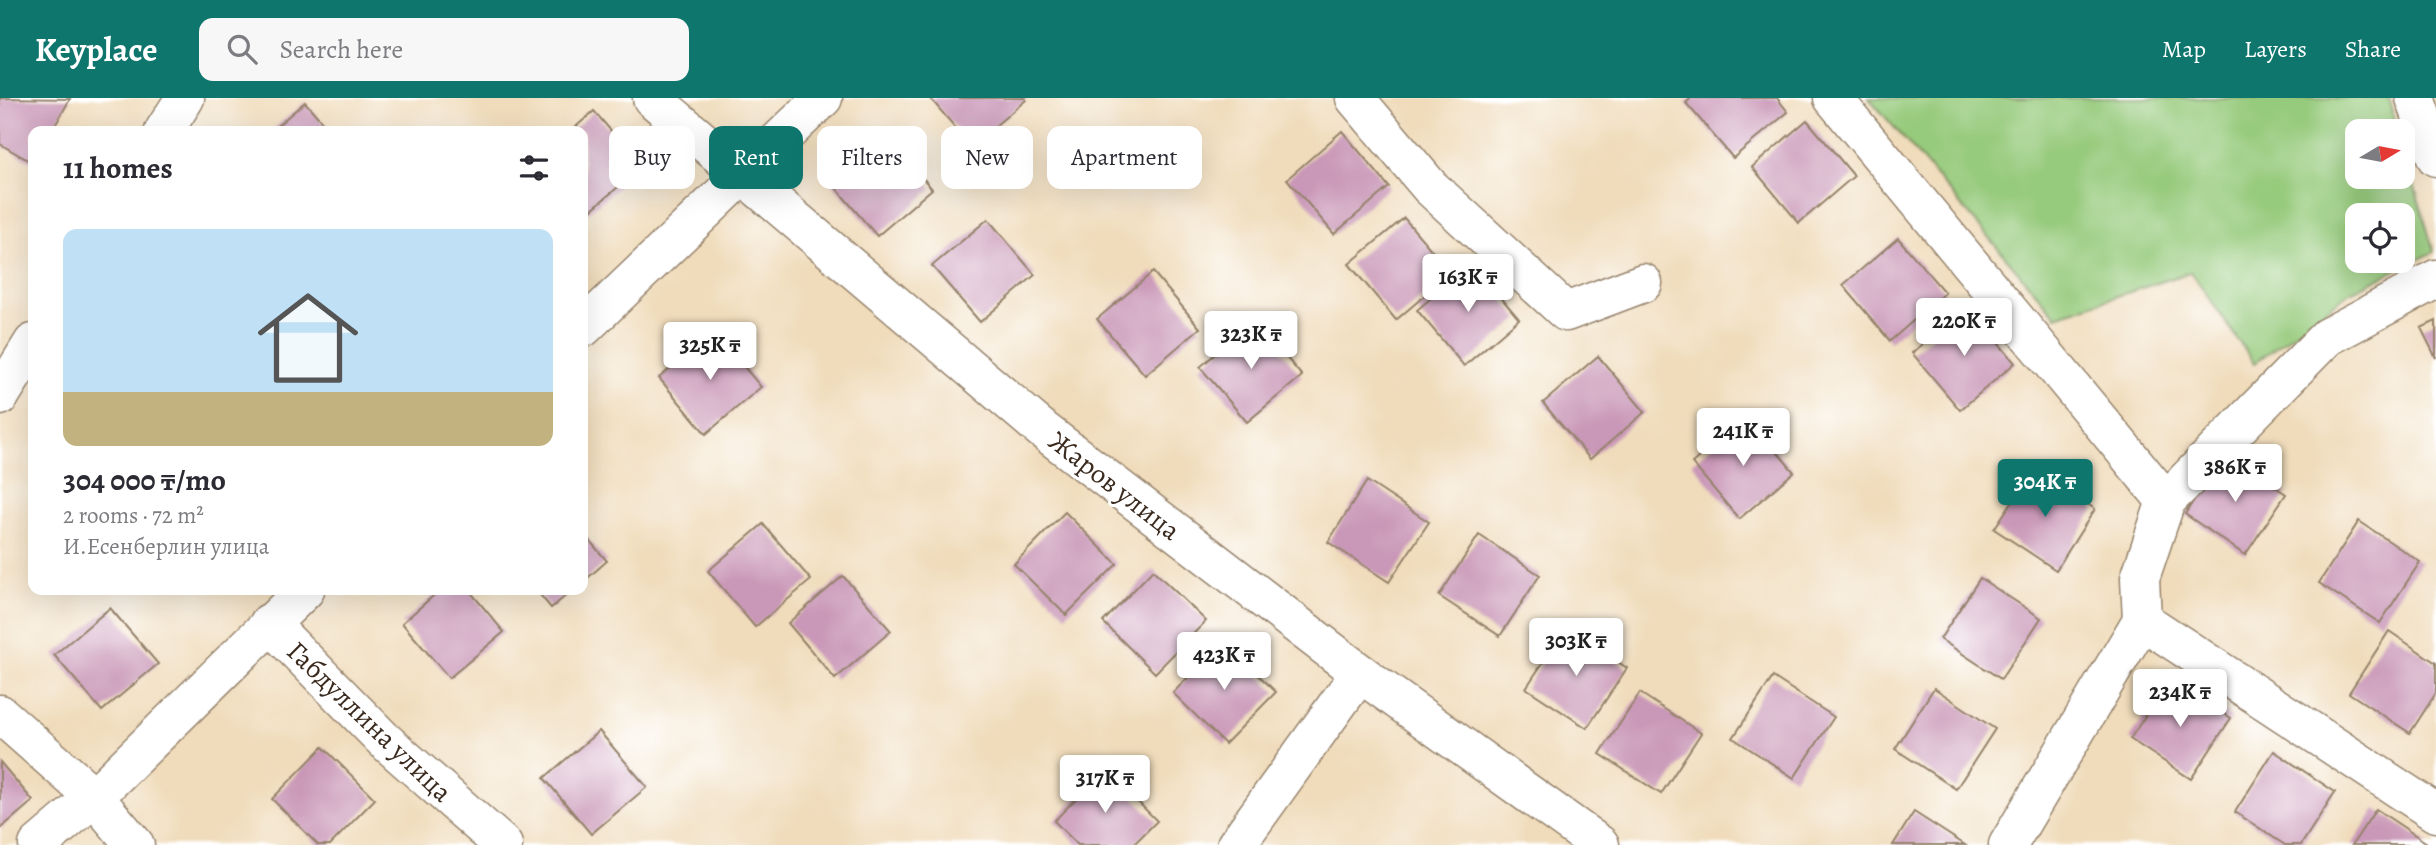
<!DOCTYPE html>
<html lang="en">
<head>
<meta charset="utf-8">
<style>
  body { margin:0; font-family:Alegreya,serif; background:#f7f7f7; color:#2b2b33; height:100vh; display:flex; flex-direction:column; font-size:26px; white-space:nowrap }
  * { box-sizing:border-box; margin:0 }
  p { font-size:23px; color:#7c7c81 }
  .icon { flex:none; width:38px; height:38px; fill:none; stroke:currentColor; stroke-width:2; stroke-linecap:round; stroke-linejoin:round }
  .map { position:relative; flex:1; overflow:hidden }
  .side { position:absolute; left:28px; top:28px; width:560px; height:469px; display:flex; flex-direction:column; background:#fff; border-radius:14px; box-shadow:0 7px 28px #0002 }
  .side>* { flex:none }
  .hud { position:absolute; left:609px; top:28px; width:665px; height:63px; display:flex; gap:14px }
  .needle { width:46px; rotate:80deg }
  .controls { position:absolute; left:2345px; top:21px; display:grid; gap:14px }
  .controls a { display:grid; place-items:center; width:70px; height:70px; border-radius:14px; background:#fff; box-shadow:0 7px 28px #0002; font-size:35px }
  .price { position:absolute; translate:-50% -60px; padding:0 16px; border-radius:7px; background:#fff; color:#222; font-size:23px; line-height:46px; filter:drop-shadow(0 2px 4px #0008) }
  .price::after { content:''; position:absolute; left:50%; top:42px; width:21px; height:16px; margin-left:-10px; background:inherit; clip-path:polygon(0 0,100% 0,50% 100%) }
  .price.on { background:#0f766e; color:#fff }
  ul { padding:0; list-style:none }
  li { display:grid; align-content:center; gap:14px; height:371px; padding:0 35px }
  li span { display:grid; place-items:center; height:217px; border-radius:14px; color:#555 }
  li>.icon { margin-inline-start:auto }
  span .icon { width:126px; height:126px; fill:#fffc; stroke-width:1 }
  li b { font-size:30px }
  h2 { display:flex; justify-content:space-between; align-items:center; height:84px; padding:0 35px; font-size:30px }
  .chip { padding:0 24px; border-radius:14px; background:#fff; box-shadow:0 7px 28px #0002; font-size:24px; line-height:63px }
  .chip.on { background:#0f766e; color:#fff }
  header { display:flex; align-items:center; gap:42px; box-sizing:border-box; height:98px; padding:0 35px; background:#0f766e; color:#fff }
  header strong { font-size:33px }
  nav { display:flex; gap:38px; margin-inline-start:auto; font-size:24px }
  .search { width:490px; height:63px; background:#f7f7f7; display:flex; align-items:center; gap:18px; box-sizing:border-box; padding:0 24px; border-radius:14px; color:#7c7c81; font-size:26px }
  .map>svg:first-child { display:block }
</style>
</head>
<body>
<header>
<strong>Keyplace</strong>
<div class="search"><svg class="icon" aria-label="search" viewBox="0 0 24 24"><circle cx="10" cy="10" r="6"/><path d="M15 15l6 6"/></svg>Search here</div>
<nav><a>Map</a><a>Layers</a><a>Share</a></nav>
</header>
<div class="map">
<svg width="2436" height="747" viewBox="0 0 2436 747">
  <rect width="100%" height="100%" fill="#fff"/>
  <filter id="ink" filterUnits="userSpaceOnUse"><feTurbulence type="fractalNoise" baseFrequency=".0143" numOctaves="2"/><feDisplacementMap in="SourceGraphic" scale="14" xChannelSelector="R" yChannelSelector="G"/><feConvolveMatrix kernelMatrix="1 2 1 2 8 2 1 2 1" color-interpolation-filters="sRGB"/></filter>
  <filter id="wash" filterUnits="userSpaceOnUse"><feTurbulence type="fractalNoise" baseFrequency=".00686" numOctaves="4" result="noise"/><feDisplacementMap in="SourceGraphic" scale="28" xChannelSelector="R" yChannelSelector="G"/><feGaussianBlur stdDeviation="1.57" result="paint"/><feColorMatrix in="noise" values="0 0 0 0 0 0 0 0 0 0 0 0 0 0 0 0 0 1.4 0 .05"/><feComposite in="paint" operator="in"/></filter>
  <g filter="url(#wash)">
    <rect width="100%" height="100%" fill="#f0dcbb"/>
    <!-- green -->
    <path fill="#96ca7b" stroke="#687a4c" stroke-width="2" fill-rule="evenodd" d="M1869 0H2388L2398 33H2357V79H2403V49L2434 154 2350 194 2254 265 2191 174 2056 218ZM2357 117H2403V163H2357Z"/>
    <g id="blocks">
      <!-- building -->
      <g fill="#c997b7">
        <path d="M0 0 70 1 52 33H33V65L0 46Z"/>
        <path d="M930 0H1025L1026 2 971 48Z"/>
        <path d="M1691 0H1777L1788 14 1733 60 1686 5Z"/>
        <path d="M305 4 330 33H271Z"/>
        <path d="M594 13 642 69 586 116 583 112V33H571Z"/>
        <path d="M1807 22 1854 78 1799 125 1752 69Z"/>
        <path d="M1342 33 1389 89 1334 136 1287 81Z"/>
        <path d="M885 35 932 91 877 138 830 83Z"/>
        <path d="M1404 120 1451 175 1396 222 1349 166Z"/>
        <path d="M988 121 1035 177 980 224 932 168Z"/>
        <path d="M1898 140 1945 195 1890 243 1843 187Z"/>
        <path d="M1472 165 1519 221 1464 268 1417 212Z"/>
        <path d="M1153 174 1200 230 1145 277 1097 221Z"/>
        <path d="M1968 209 2015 265 1960 312 1912 255Z"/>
        <path d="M1255 222 1302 278 1247 324 1200 269Z"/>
        <path d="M2436 223V260L2421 230Z"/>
        <path d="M714 233 761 289 706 336 659 280Z"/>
        <path d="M1598 258 1645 314 1590 361 1543 305Z"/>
        <path d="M1747 318 1794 374 1739 421 1692 365Z"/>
        <path d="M2224 356 2286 396 2245 457 2185 416Z"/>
        <path d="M2034 371 2095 411 2056 472 1994 431Z"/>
        <path d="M1367 383 1429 424 1389 484 1328 444Z"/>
        <path d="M1065 414 1117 466 1066 517 1014 466Z"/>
        <path d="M2359 423 2420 464 2380 525 2319 485Z"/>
        <path d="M763 426 811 482 755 529 708 473Z"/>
        <path d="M583 435 607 463 583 484Z"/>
        <path d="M1479 437 1540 477 1500 538 1439 498Z"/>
        <path d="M1153 472 1206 523 1155 575 1103 524Z"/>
        <path d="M843 478 891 533 835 581 788 525Z"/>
        <path d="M1980 480 2041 520 2001 581 1940 541Z"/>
        <path d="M440 492H469L504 534 449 580 402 525Z"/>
        <path d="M536 492H573L551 510Z"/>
        <path d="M110 510 158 566 102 613 54 557Z"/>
        <path d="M1566 530 1627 570 1587 630 1526 590Z"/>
        <path d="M2389 533 2436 565V595L2410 635 2349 595Z"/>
        <path d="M1223 543 1276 594 1225 646 1173 595Z"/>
        <path d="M1773 579 1834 619 1794 680 1733 640Z"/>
        <path d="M2170 580 2231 620 2191 681 2130 641Z"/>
        <path d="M1934 590 1995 631 1956 691 1895 651Z"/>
        <path d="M1640 595 1701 635 1661 696 1600 656Z"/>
        <path d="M599 633 647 689 591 736 544 680Z"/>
        <path d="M323 649 375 701 330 747H318L272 701Z"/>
        <path d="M2274 653 2335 694 2301 747H2285L2235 714Z"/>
        <path d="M0 664 33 703 0 731Z"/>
        <path d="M1105 671 1157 723 1133 747H1078L1054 723Z"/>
        <path d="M2376 711 2430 747H2352Z"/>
        <path d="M1914 714 1965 747H1893Z"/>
      </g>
    </g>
  </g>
  <g filter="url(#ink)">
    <use href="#blocks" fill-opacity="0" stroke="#96836c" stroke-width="2"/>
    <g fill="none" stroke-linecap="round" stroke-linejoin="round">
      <!-- minor casing -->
      <g stroke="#96836c" stroke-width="41">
        <g id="minor">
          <path d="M652 0 1043 332 1360 575 1600 747"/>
          <path d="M1355 0 1430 89 1566 214 1643 185"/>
          <path d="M1833 0 2166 403"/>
          <path d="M2415 0 2436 59"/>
          <path d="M164 33 185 0"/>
          <path d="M583 230 823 0"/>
          <path d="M0 298 33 245"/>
          <path d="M2142 522 2436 715"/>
          <path d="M269 525 384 642 503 747"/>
          <path d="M0 616 94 699 135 747"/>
          <path d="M38 747 94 699 305 492"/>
          <path d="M1236 747 1360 575"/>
          <path d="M2008 747 2142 522 2140 480 2166 403 2327 239 2436 181"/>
        </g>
      </g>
      <!-- minor -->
      <use href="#minor" stroke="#fff" stroke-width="38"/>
    </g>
  </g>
  <g text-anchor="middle" stroke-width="6" stroke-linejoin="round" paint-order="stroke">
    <!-- street labels -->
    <g font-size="28" fill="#3b2a1e" stroke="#fff">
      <text transform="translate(1115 387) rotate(38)" y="10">Жаров улица</text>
      <text transform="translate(370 623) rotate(44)" y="10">Габдуллина улица</text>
    </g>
  </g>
</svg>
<div class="controls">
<a><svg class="needle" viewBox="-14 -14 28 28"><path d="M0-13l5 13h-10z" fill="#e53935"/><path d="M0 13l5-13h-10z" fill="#7c7c81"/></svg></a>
<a><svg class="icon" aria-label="locate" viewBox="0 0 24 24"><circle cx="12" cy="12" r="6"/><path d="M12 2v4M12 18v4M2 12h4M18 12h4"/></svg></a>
</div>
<b class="price" style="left:1468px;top:216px">163K ₸</b>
<b class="price" style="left:1964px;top:260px">220K ₸</b>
<b class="price" style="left:1251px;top:273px">323K ₸</b>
<b class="price" style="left:710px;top:284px">325K ₸</b>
<b class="price" style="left:1743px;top:370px">241K ₸</b>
<b class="price" style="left:2235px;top:406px">386K ₸</b>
<b class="price on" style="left:2045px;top:421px">304K ₸</b>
<b class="price" style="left:1576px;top:580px">303K ₸</b>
<b class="price" style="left:1224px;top:594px">423K ₸</b>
<b class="price" style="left:2180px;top:631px">234K ₸</b>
<b class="price" style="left:1105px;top:717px">317K ₸</b>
<div class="hud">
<a class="chip">Buy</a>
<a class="chip on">Rent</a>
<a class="chip">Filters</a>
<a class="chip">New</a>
<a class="chip">Apartment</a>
</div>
<section class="side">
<h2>11 homes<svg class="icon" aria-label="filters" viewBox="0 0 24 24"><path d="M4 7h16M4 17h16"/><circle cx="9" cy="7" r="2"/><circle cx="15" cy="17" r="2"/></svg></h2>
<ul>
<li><span style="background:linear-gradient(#bfe0f5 75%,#c2b280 0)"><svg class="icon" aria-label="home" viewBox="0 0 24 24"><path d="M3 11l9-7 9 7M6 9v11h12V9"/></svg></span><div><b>304 000 ₸/mo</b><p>2 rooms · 72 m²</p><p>И.Есенберлин улица</p></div></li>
</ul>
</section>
</div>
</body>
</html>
